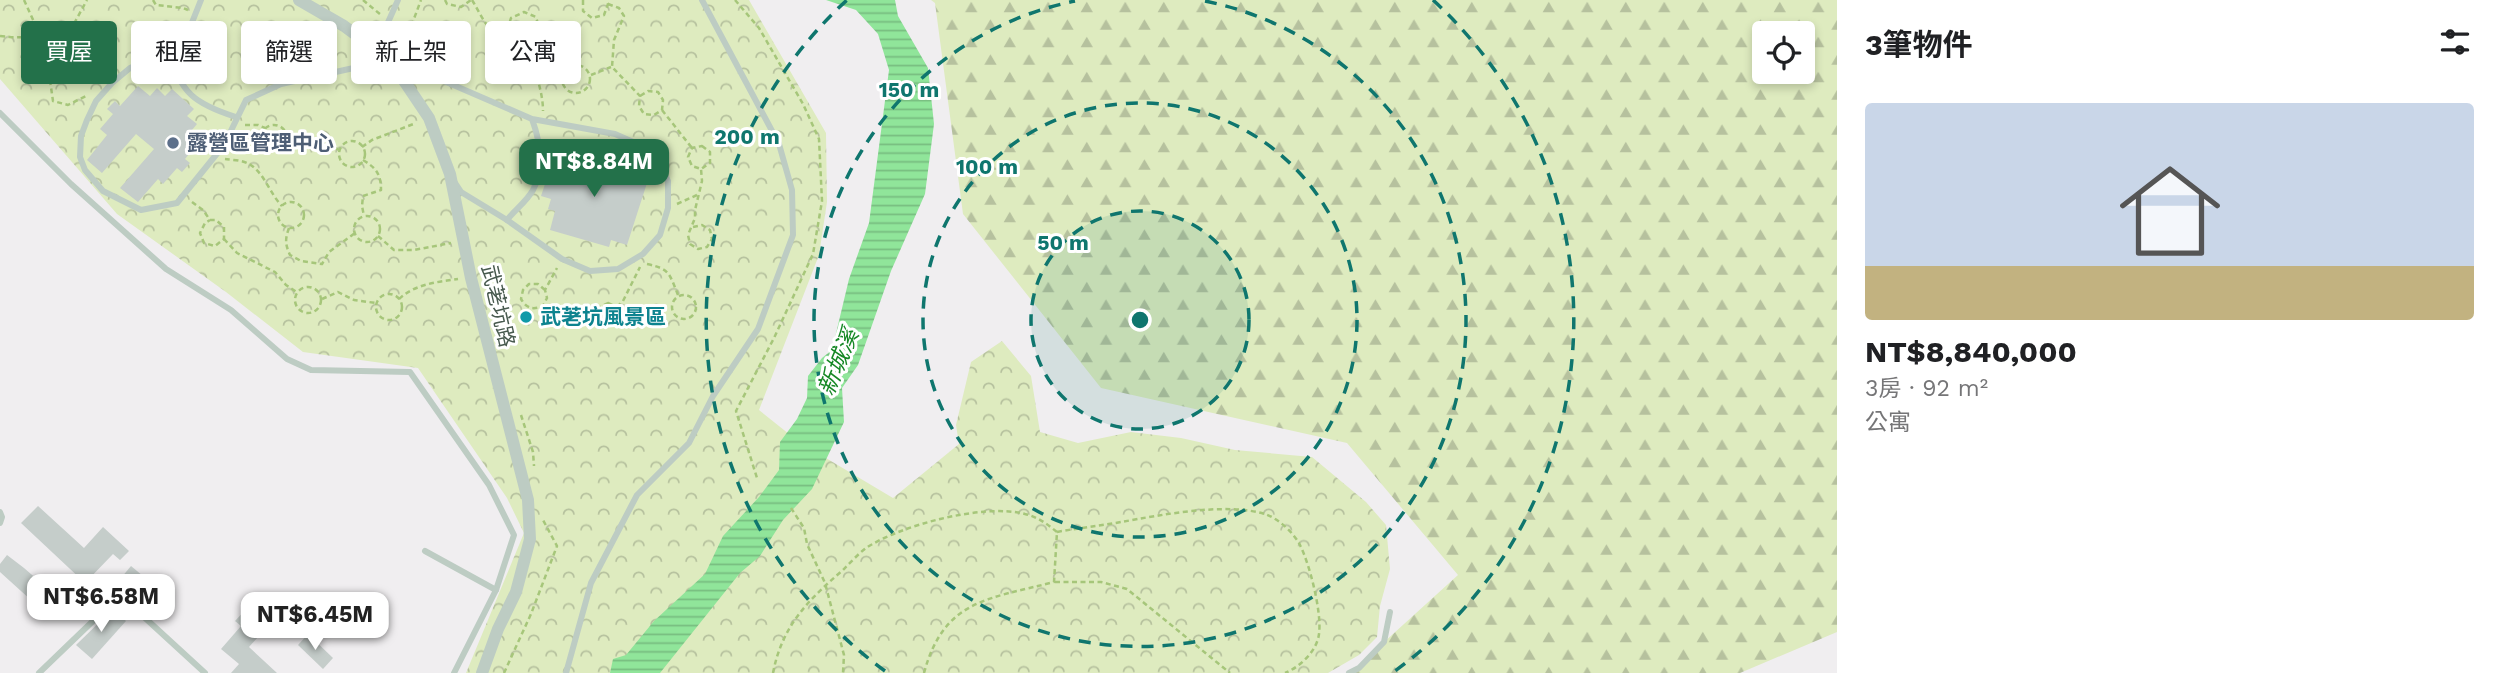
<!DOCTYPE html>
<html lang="zh-TW">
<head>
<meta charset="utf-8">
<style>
  body { margin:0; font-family:"Work Sans","Noto Sans TC",sans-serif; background:#f6f6f6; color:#202124; height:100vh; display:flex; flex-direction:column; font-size:26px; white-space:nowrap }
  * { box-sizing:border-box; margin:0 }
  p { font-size:23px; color:#757577 }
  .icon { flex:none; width:38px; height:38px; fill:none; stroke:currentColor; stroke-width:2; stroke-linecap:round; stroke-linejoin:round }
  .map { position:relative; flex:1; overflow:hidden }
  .details { display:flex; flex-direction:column; background:#fff; width:665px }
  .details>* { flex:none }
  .banner { position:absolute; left:21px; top:21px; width:665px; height:63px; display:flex; gap:14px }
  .buttons { position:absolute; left:1752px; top:21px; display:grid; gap:14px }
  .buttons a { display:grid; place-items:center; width:63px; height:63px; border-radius:7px; background:#fff; box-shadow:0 4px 10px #0003; font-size:35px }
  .price { position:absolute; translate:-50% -60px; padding:0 16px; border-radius:14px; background:#fff; color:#222; font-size:23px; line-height:46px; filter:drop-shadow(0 2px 4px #0008) }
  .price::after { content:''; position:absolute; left:50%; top:42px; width:21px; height:16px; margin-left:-10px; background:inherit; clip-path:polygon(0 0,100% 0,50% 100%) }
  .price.active { background:#23714a; color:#fff }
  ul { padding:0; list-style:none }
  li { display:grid; align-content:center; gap:14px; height:371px; padding:0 28px }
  li span { display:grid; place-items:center; height:217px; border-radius:7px; color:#555 }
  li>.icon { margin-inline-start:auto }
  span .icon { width:126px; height:126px; fill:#fffc; stroke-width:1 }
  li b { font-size:30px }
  h2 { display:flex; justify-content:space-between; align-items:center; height:84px; padding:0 28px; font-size:30px }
  .pill { padding:0 24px; border-radius:7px; background:#fff; box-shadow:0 4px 10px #0003; font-size:24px; line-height:63px }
  .pill.active { background:#23714a; color:#fff }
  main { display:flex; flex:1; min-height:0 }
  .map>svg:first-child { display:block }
</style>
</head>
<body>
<main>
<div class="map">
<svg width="1837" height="673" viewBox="0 0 1837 673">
  <defs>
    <pattern id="forest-firs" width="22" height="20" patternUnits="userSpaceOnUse" patternTransform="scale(1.75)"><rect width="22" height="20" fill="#deebbf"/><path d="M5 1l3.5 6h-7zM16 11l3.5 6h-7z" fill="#b6c19e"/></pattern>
    <pattern id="park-crowns" width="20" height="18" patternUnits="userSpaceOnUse" patternTransform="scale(1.75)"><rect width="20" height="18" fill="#deebbf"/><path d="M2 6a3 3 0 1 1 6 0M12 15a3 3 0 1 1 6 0" fill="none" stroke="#b6c19e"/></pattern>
    <pattern id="water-rules" width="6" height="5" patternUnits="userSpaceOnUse" patternTransform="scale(1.75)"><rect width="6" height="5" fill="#90e59a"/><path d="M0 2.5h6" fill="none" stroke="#78bd80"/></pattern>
  </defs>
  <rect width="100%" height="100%" fill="#f0eef0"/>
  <!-- forest -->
  <path fill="url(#forest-firs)" fill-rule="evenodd" d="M931 0H1837V632L1740 673H1350L1458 575 1347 443 1101 388 963 214 935 3ZM1764 33H1802V72H1764Z"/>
  <!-- park -->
  <path fill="url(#park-crowns)" d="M0 0H749L826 133 827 202 819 255 759 410 799 442 893 498 959 444 956 425 971 362 1002 341 1031 376 1040 432 1078 443 1131 432 1181 438 1235 450 1312 457 1366 502 1386 525 1390 569 1380 606 1377 637 1359 655 1328 673H466L524 533 507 498 418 368 303 352 226 292 117 214 0 79Z"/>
  <!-- water -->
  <path fill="url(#water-rules)" d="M826 0H895L898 16 928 68 934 124 925 194 891 271 858 365 842 388 844 422 812 489 783 520 760 556 740 573 660 673H610L613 659 626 655 654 621 705 574 723 536 759 497 779 470 780 442 797 419 807 398 808 376 822 358 832 350 849 279 869 223 889 70 878 34 856 10Z"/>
  <!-- building -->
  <g fill="#c5cdca">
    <path d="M138 86 150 96 157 88 165 96 172 89 194 109 187 116 197 124 192 130 202 138 185 159 190 163 182 172 177 168 163 184 158 179 138 202 120 188 154 149 136 134 102 173 87 160 107 135 100 129 113 114 107 109 115 101 120 106Z"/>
    <path d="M577 149 634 167 631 177 647 183 627 245 611 240 609 247 550 230 555 211 548 209 551 199 541 196 549 172 559 173 563 163 570 166Z"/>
    <path d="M38 506 84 548 103 527 129 551 120 560 113 554 85 583 21 523Z"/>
    <path d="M7 555 24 568 39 581 37 583 64 607 53 620 0 572V564Z"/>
    <path d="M131 566 167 596 156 609 121 578Z"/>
    <path d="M247 608 268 626 249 647 277 673H231L239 664 221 649 241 626 235 621Z"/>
    <path d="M113 609 126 621 92 659 76 645Z"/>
    <path d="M308 634 333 658 323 669 298 645Z"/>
  </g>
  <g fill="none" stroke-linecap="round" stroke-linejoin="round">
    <!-- path -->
    <g stroke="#a6c67a" stroke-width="2.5" stroke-dasharray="5 3.5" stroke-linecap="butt">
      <path d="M24 0 45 46 53 101 68 105 88 95"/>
      <path d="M153 0 156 5 183 8 188 10"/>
      <path d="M363 0 381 15"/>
      <path d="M445 0 447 4 461 7 471 0"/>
      <path d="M472 0C485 21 486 32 511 41 520 45 524 46 533 43L540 31 536 17 524 12 511 18 507 31 514 42"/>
      <path d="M583 0V11L592 18 604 15 608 4 606 0"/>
      <path d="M735 0 759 28 803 104 819 139 822 201 813 254 774 338 736 411 757 478"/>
      <path d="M608 4 619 8 624 16 614 40 612 67 640 96 639 106 644 114 654 115 662 110 663 100 658 92 648 91 640 96"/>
      <path d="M70 31 87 0"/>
      <path d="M397 35 412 24 421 0"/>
      <path d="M0 36C61 44 65 8 116 64"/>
      <path d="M533 43C530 66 543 86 543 111"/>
      <circle cx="576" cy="79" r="14"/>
      <path d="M591 75 611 67"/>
      <path d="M540 80 561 77"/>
      <path d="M662 110 692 148"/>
      <path d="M245 125H258L265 128"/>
      <circle cx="274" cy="138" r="13"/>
      <path d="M287 137C308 135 321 139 339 150"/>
      <circle cx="352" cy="154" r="13"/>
      <path d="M702 146 710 152V163L701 169 692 166 688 157 692 148Z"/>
      <path d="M362 147 372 140 416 123"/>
      <path d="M225 159C232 160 242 160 249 164 264 172 270 194 282 206"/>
      <path d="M363 160C376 168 381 174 381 190L363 196 362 206 364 216"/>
      <path d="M192 202 203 210 210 220H216L224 227V239L215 246 204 243 200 233 205 223 210 220"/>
      <circle cx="291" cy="215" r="13"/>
      <path d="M677 204 697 195"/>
      <circle cx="367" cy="229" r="13"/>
      <path d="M693 227 702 225 710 230 712 239 707 247 698 249 690 244 688 235 695 218V210L702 181 701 169"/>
      <path d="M289 228C285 239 285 244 290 255L301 261 322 264 329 252 355 233"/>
      <path d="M378 236 394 250H414L451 243"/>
      <path d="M224 239 237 253 275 272 286 285 298 293"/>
      <path d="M647 264C670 269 669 273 678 295"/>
      <path d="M484 266 494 310"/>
      <circle cx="308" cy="300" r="13"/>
      <path d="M545 290 538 284H529L523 290 521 299C527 309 533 310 543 306L547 298 545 290 557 268"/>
      <circle cx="389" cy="307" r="13"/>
      <circle cx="684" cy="307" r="12"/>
      <path d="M322 299 338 292 354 300 376 303"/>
      <path d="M399 299C415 284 437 282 458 279"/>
      <path d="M608 303 617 307 618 316 613 323H604L598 316 600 307Z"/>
      <path d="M617 307 623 301 640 267"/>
      <path d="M521 415 533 452 534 466"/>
      <path d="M791 508 804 528 807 544 825 583 844 655 843 673"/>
      <path d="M1057 532C1078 528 1099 526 1121 522 1161 515 1225 502 1265 514 1279 519 1293 532 1300 545 1310 565 1322 613 1319 634 1317 651 1300 667 1285 673"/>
      <path d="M1055 582H1101L1127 589 1230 673"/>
      <path d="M504 673 531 614 557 546 543 520"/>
      <path d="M773 673C782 626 808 600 843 570 850 563 858 554 866 548 901 525 984 503 1025 514 1038 517 1047 524 1057 532"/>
      <path d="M924 673C944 599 989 599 1054 582L1057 532"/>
    </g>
    <!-- service -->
    <g stroke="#bdccc3" stroke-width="6">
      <path d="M201 0 191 25 169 51C180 93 195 104 236 117"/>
      <path d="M169 51 130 68 112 83 96 101 87 120 81 136 80 157 85 170 103 191 141 210 177 203 224 145 246 100 281 84 390 60 385 29 398 0"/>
      <path d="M393 59 532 119 615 134 640 145 659 162 668 181V208L660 235 643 254 618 269 590 271 562 259 507 220C515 210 527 201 533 190 545 168 540 141 532 119"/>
      <path d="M0 113 71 184 166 269 231 310 287 359 311 370 410 372 489 485 514 535 496 590 454 673"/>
      <path d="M455 183 461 192 507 220"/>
      <path d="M0 512 2 517 0 523"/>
      <path d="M425 551 496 590"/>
      <path d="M39 673 120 595 205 673"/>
      <path d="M566 673 591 583 637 495 689 443 713 396 758 329 793 235 792 190 779 144 702 0"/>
      <path d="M1349 673 1359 668 1384 642 1390 612"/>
    </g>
    <!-- minor -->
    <path stroke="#bdccc3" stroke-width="12" d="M299 0 344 26 390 60 429 118 450 174 471 278 528 500 530 539 516 592 498 629 482 673"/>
  </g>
  <!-- distance rings -->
  <circle cx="1140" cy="320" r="109" fill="#0f766e" fill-opacity=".12"/>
  <g fill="none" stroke="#0f766e" stroke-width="3.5" stroke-dasharray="12 9">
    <circle cx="1140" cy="320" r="109"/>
    <circle cx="1140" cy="320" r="217"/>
    <path d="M1205 1A326 326 0 1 1 1075 1"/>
    <path d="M885 671A434 434 0 0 1 847 0M1433 0A434 434 0 0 1 1395 671"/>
  </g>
  <!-- markers -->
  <circle fill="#5c6f8a" stroke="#fff" stroke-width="2.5" cx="173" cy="143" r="7"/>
  <circle fill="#0f9aa8" stroke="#fff" stroke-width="2.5" cx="526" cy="317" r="7"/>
  <g text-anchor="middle" stroke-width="6" stroke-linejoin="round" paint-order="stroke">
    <!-- service labels -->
    <g font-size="21" font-weight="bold" fill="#4e5e75" stroke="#fff" text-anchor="start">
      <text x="187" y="150">露營區管理中心</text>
    </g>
    <!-- street labels -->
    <g font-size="21" fill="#485a4f" stroke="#fff">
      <text transform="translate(498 306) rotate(77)" y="7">武荖坑路</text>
    </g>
    <!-- culture labels -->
    <g font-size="21" font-weight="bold" fill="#0d838f" stroke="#fff" text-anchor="start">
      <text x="540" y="324">武荖坑風景區</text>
    </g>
    <!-- water labels -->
    <g font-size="23" font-style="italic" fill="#168825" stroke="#fff">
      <text transform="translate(838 362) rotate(-67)" y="8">新城溪</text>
    </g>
  </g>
  <circle cx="1140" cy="320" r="10" fill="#0f766e" stroke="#fff" stroke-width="3.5"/>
  <g font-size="21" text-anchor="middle" font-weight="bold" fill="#0f766e" stroke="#fff" stroke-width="6" stroke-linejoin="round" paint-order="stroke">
    <text x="909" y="97">150 m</text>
    <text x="747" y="144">200 m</text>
    <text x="987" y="174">100 m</text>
    <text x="1063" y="250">50 m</text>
  </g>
</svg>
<div class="buttons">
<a><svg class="icon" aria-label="locate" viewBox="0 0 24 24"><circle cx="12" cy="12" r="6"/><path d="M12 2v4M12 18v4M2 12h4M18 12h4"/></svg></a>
</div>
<b class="price active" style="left:594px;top:199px">NT$8.84M</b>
<b class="price" style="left:101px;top:634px">NT$6.58M</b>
<b class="price" style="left:315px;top:652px">NT$6.45M</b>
<div class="banner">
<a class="pill active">買屋</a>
<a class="pill">租屋</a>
<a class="pill">篩選</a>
<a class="pill">新上架</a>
<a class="pill">公寓</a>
</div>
</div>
<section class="details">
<h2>3筆物件<svg class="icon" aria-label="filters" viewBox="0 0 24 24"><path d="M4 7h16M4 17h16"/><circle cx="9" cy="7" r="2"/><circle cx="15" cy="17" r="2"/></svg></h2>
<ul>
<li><span style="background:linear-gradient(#c9d6e8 75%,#c2b280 0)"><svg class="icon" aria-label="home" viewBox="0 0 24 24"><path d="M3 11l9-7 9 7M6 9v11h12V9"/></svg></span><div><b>NT$8,840,000</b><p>3房 · 92 m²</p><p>公寓</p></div></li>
</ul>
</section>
</main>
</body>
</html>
